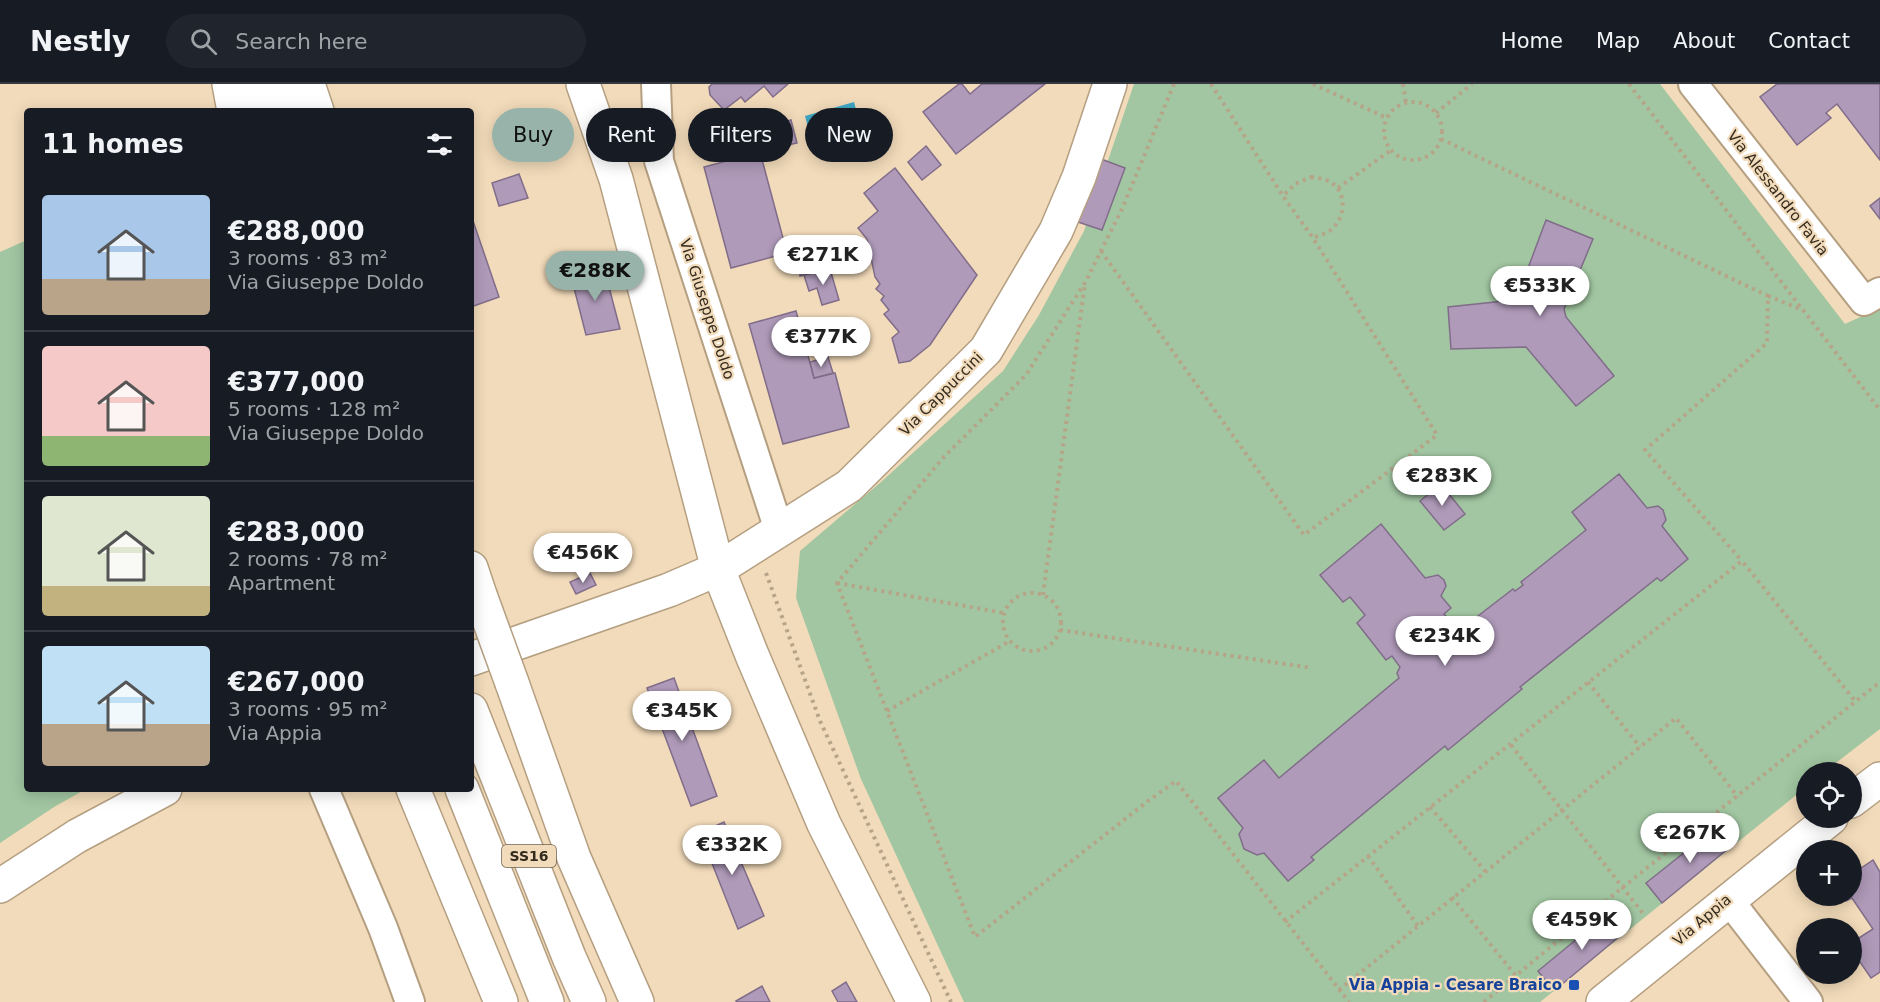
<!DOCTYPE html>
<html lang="en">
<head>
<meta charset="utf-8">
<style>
  body { margin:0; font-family:"DejaVu Sans",sans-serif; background:#20242c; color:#f1f3f6; height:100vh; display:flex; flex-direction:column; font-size:22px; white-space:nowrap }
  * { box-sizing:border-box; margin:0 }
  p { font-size:20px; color:#9ea1a6 }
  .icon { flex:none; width:33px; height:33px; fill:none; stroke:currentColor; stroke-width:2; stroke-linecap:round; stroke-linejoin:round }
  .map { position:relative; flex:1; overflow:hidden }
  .drawer { position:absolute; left:24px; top:24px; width:450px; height:684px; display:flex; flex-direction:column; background:#171b24; border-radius:6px; box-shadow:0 3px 15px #0003 }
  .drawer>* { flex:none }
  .top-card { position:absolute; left:492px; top:24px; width:570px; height:54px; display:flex; gap:12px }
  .buttons { position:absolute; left:1796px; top:678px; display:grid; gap:12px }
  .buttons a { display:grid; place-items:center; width:66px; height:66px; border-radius:50%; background:#171b24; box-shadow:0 3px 15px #0003; font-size:30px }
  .price { position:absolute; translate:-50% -51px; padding:0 14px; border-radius:21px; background:#fff; color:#222; font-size:20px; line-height:39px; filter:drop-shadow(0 2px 3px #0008) }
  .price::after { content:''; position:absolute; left:50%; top:36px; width:18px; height:14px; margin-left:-9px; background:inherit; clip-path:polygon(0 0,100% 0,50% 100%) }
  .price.current { background:#97b3aa; color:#111 }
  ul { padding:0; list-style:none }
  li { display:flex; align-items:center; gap:18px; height:150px; padding:0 18px }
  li+li { border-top:2px solid #363941 }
  li span { display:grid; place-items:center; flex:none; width:168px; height:120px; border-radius:6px; color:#555 }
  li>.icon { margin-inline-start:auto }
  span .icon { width:72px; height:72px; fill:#fffc; stroke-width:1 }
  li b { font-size:26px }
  h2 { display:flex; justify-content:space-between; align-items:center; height:72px; padding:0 18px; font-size:26px }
  .chip { padding:0 21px; border-radius:27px; background:#171b24; box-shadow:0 3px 15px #0003; font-size:21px; line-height:54px }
  .chip.current { background:#97b3aa; color:#111 }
  header { display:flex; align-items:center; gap:36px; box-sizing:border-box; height:84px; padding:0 30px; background:#171b24; border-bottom:2px solid #363941 }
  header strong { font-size:28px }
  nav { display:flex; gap:33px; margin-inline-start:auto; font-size:21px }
  .search { width:420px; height:54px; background:#20242c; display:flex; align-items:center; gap:15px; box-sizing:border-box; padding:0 21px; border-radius:33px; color:#9ea1a6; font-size:22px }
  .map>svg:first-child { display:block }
</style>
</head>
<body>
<header>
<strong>Nestly</strong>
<div class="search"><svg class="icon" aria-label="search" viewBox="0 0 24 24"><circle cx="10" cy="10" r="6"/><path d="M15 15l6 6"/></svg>Search here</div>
<nav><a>Home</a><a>Map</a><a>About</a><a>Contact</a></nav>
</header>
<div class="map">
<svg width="1880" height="918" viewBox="0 0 1880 918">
  <rect width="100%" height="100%" fill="#f2dbba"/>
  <!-- green -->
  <g fill="#a1c6a1">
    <path d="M1134 0H1660L1845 240 1880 224V645L1824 688H1806V703L1540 918H964L861 695 796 514 800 467 881 398 1003 287 1039 231 1084 147Z"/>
    <path d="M27 156V705H86L54 723 0 759V168Z"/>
  </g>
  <!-- water -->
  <path fill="#3ea8c5" d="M854 18 860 40 811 54 805 32Z"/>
  <!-- building -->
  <g fill="#af9ab9" stroke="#816d8a" stroke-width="1.5">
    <path d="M712 0H788L773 13 764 2 745 18 741 13 724 26 710 11 709 3Z"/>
    <path d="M959 0H962L970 10 982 0H1045L956 70 923 28Z"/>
    <path d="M1777 0H1880V76L1837 20 1826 29 1831 34 1797 61 1760 13Z"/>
    <path d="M760 25 765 43 743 49 738 32Z"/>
    <path d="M791 36 797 59 779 63 773 41Z"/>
    <path d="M926 62 941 81 922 96 908 78Z"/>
    <path d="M760 68 787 169 731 184 704 83Z"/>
    <path d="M1101 75 1125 84 1102 146 1078 138Z"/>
    <path d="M895 84 977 191 930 261 910 277 899 279 892 254 899 248 884 230 889 226 881 216 884 212 876 205 880 200 875 193 867 155 858 144 878 127 864 109Z"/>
    <path d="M519 90 528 114 499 122 492 99Z"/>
    <path d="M1880 114V135L1870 122Z"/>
    <path d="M471 131 499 213 471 223Z"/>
    <path d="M1546 136 1593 155 1564 225 1566 233 1614 292 1576 322 1526 263 1451 265 1448 223 1514 216 1518 211Z"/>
    <path d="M828 177 830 185 800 192V184Z"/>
    <path d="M604 184 620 245 586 251 571 192Z"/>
    <path d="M830 185 839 216 822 221 817 204 809 207 804 191Z"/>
    <path d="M796 227 814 294 835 289 849 343 783 360 749 240Z"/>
    <path d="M828 273 833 289 814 294 810 278Z"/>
    <path d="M1619 390 1647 424 1658 422 1663 426 1666 436 1662 442 1688 475 1661 497 1657 494 1520 603 1522 605 1448 666 1445 662 1311 773 1314 776 1288 797 1264 769 1257 771 1244 765 1239 750 1243 744 1218 714 1264 676 1279 694 1399 594 1397 589 1400 583 1392 572 1386 576 1357 539 1365 531 1350 513 1343 518 1320 491 1381 440 1425 494 1438 491 1444 496 1446 502 1441 512 1451 524 1444 530 1453 540 1465 542 1513 505 1515 507 1523 501 1521 498 1586 446 1572 428Z"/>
    <path d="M1441 400 1465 430 1444 446 1420 417Z"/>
    <path d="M590 489 596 501 576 510 570 498Z"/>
    <path d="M674 594 717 712 691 722 647 604Z"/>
    <path d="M724 738 764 832 738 845 700 749Z"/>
    <path d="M1720 740 1735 759 1662 819 1646 799Z"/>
    <path d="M1873 776 1880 788V888L1871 894 1858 875 1853 879 1851 876V859L1873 845 1852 814 1846 817 1843 812H1851V791Z"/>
    <path d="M1611 827 1627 846 1554 907 1538 887Z"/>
    <path d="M846 898 857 918H838L832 907Z"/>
    <path d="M762 902 770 918H737L736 917Z"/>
  </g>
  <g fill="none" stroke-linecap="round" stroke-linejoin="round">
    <!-- minor casing -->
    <g stroke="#b59f81" stroke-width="32">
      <g id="minor">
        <path d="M656 0 659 77 779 446"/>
        <path d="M1693 0 1864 217 1880 208"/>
        <path d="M324 705 383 844 410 918"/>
        <path d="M1728 815 1808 918"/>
      </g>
    </g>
    <!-- tertiary casing -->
    <g stroke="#b59f81" stroke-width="36">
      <g id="tertiary">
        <path d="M583 0 616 95 718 485 752 571 824 740 914 918"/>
        <path d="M471 575 669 506 718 485 849 402 986 266 1056 147 1079 93 1110 0"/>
        <path d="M1851 717 1880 695"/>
        <path d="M0 802 77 752 165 705"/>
        <path d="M1603 918 1831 734"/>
      </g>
    </g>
    <!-- trunk casing -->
    <g stroke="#b59f81" stroke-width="36">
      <g id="trunk">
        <path d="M229 0 234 27"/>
        <path d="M252 0 259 27"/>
        <path d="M285 0 292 27"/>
        <path d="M308 0 317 27"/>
        <path d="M471 484 480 511"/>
        <path d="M512 599 574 774 637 918"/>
        <path d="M471 626 569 873 589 918"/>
        <path d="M413 705 501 918"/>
        <path d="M462 705 547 918"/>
      </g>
    </g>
    <!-- path -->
    <g stroke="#b6a489" stroke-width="4" stroke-dasharray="3 4.5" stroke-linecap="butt">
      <path d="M1174 0 1122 125 1086 197 1026 291 943 374 837 499 975 853 1148 717 1176 697 1349 918"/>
      <path d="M1211 0 1283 112"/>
      <path d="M1313 0 1387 34"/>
      <path d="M1403 0 1406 19"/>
      <path d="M1629 0 1880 326"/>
      <circle cx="1413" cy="47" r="29"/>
      <path d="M1436 29 1472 0"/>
      <path d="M1441 55 1768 212 1767 259 1645 366 1742 477"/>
      <path d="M1311 93C1316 94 1321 94 1326 96 1346 103 1347 129 1334 143 1329 149 1320 151 1313 154L1283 112 1295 100Z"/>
      <path d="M1338 104 1391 66"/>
      <path d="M1101 167 1304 451 1437 351 1313 154"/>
      <path d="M1768 212 1800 225"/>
      <path d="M766 489 820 637 951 918"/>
      <path d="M837 499 1004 529"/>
      <circle cx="1032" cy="538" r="29"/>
      <path d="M1043 511 1085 199"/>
      <path d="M1060 546 1312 584"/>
      <path d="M1588 598 1640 663"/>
      <path d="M887 627 1010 557"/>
      <path d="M1511 661 1645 832"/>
      <path d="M1430 723 1485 787"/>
      <path d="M1368 772 1418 842"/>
      <path d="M1452 813 1516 892"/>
      <path d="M1285 838 1742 477 1856 618"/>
      <path d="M1339 906 1676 634 1738 713"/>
      <path d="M1484 918 1623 803 1880 598"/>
    </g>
    <!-- minor -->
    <use href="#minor" stroke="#fff" stroke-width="28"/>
    <!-- tertiary -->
    <use href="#tertiary" stroke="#fff" stroke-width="33"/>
    <!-- trunk -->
    <use href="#trunk" stroke="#fff" stroke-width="33"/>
    <!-- trunk-bridge casing -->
    <g stroke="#b59f81" stroke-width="36" stroke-linecap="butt">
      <path id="trunk-bridge" d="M480 511 512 599"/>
    </g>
    <!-- trunk-bridge -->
    <use href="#trunk-bridge" stroke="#fff" stroke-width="33"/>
  </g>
  <!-- markers -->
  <rect fill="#1a4fb4" stroke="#f2dbba" stroke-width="2" x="1568" y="895" width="12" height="12" rx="3"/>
  <g text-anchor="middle" stroke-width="4.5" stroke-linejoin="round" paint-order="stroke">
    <!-- shield labels -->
    <rect fill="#f2dbba" stroke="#6d604e" stroke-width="1.5" x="502" y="761" width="54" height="22" rx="4.5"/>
    <g font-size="14" font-weight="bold" fill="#342b1f">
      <text x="529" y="777">SS16</text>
    </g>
    <!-- street labels -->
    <g font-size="15" fill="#342b1f" stroke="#f2dbba">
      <text transform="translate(1778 109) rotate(52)" y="5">Via Alessandro Favia</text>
      <text transform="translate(707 225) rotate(72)" y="5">Via Giuseppe Doldo</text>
      <text transform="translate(941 310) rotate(-45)" y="5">Via Cappuccini</text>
      <text transform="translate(1702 836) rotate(-40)" y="5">Via Appia</text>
    </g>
    <!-- transit labels -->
    <g font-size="15" font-weight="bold" fill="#164399" stroke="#f2dbba" text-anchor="end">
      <text x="1562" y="906">Via Appia - Cesare Braico</text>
    </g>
  </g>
</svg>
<div class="buttons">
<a><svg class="icon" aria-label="locate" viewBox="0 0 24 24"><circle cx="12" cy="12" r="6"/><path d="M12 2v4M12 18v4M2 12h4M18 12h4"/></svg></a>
<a>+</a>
<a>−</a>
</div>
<b class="price" style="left:823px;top:202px">€271K</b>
<b class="price current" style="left:595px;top:218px">€288K</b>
<b class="price" style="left:1540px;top:233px">€533K</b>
<b class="price" style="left:821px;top:284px">€377K</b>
<b class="price" style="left:1442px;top:423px">€283K</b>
<b class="price" style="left:583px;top:500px">€456K</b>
<b class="price" style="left:1445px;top:583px">€234K</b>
<b class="price" style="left:682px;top:658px">€345K</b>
<b class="price" style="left:1690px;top:780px">€267K</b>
<b class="price" style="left:732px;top:792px">€332K</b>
<b class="price" style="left:1582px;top:867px">€459K</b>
<div class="top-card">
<a class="chip current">Buy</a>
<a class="chip">Rent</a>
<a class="chip">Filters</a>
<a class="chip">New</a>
</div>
<section class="drawer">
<h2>11 homes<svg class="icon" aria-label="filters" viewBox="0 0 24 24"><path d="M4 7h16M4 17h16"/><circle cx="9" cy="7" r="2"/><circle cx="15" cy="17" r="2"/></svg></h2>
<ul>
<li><span style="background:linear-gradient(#a9c7e8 70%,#b9a48a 0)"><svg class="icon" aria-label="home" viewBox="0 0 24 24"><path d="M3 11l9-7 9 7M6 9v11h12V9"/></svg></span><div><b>€288,000</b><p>3 rooms · 83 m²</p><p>Via Giuseppe Doldo</p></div></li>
<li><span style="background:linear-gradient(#f6c9c9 75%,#8fb573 0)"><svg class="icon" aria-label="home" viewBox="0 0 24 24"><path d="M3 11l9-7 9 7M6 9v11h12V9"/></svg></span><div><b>€377,000</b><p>5 rooms · 128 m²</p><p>Via Giuseppe Doldo</p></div></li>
<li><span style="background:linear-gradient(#dfe7d0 75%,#c2b280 0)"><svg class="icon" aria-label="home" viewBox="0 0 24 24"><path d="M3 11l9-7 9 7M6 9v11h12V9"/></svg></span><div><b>€283,000</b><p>2 rooms · 78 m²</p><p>Apartment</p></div></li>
<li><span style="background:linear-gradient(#bfe0f5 65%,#b9a48a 0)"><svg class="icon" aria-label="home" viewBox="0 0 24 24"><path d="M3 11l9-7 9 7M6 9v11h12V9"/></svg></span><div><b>€267,000</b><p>3 rooms · 95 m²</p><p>Via Appia</p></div></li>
</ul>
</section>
</div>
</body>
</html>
